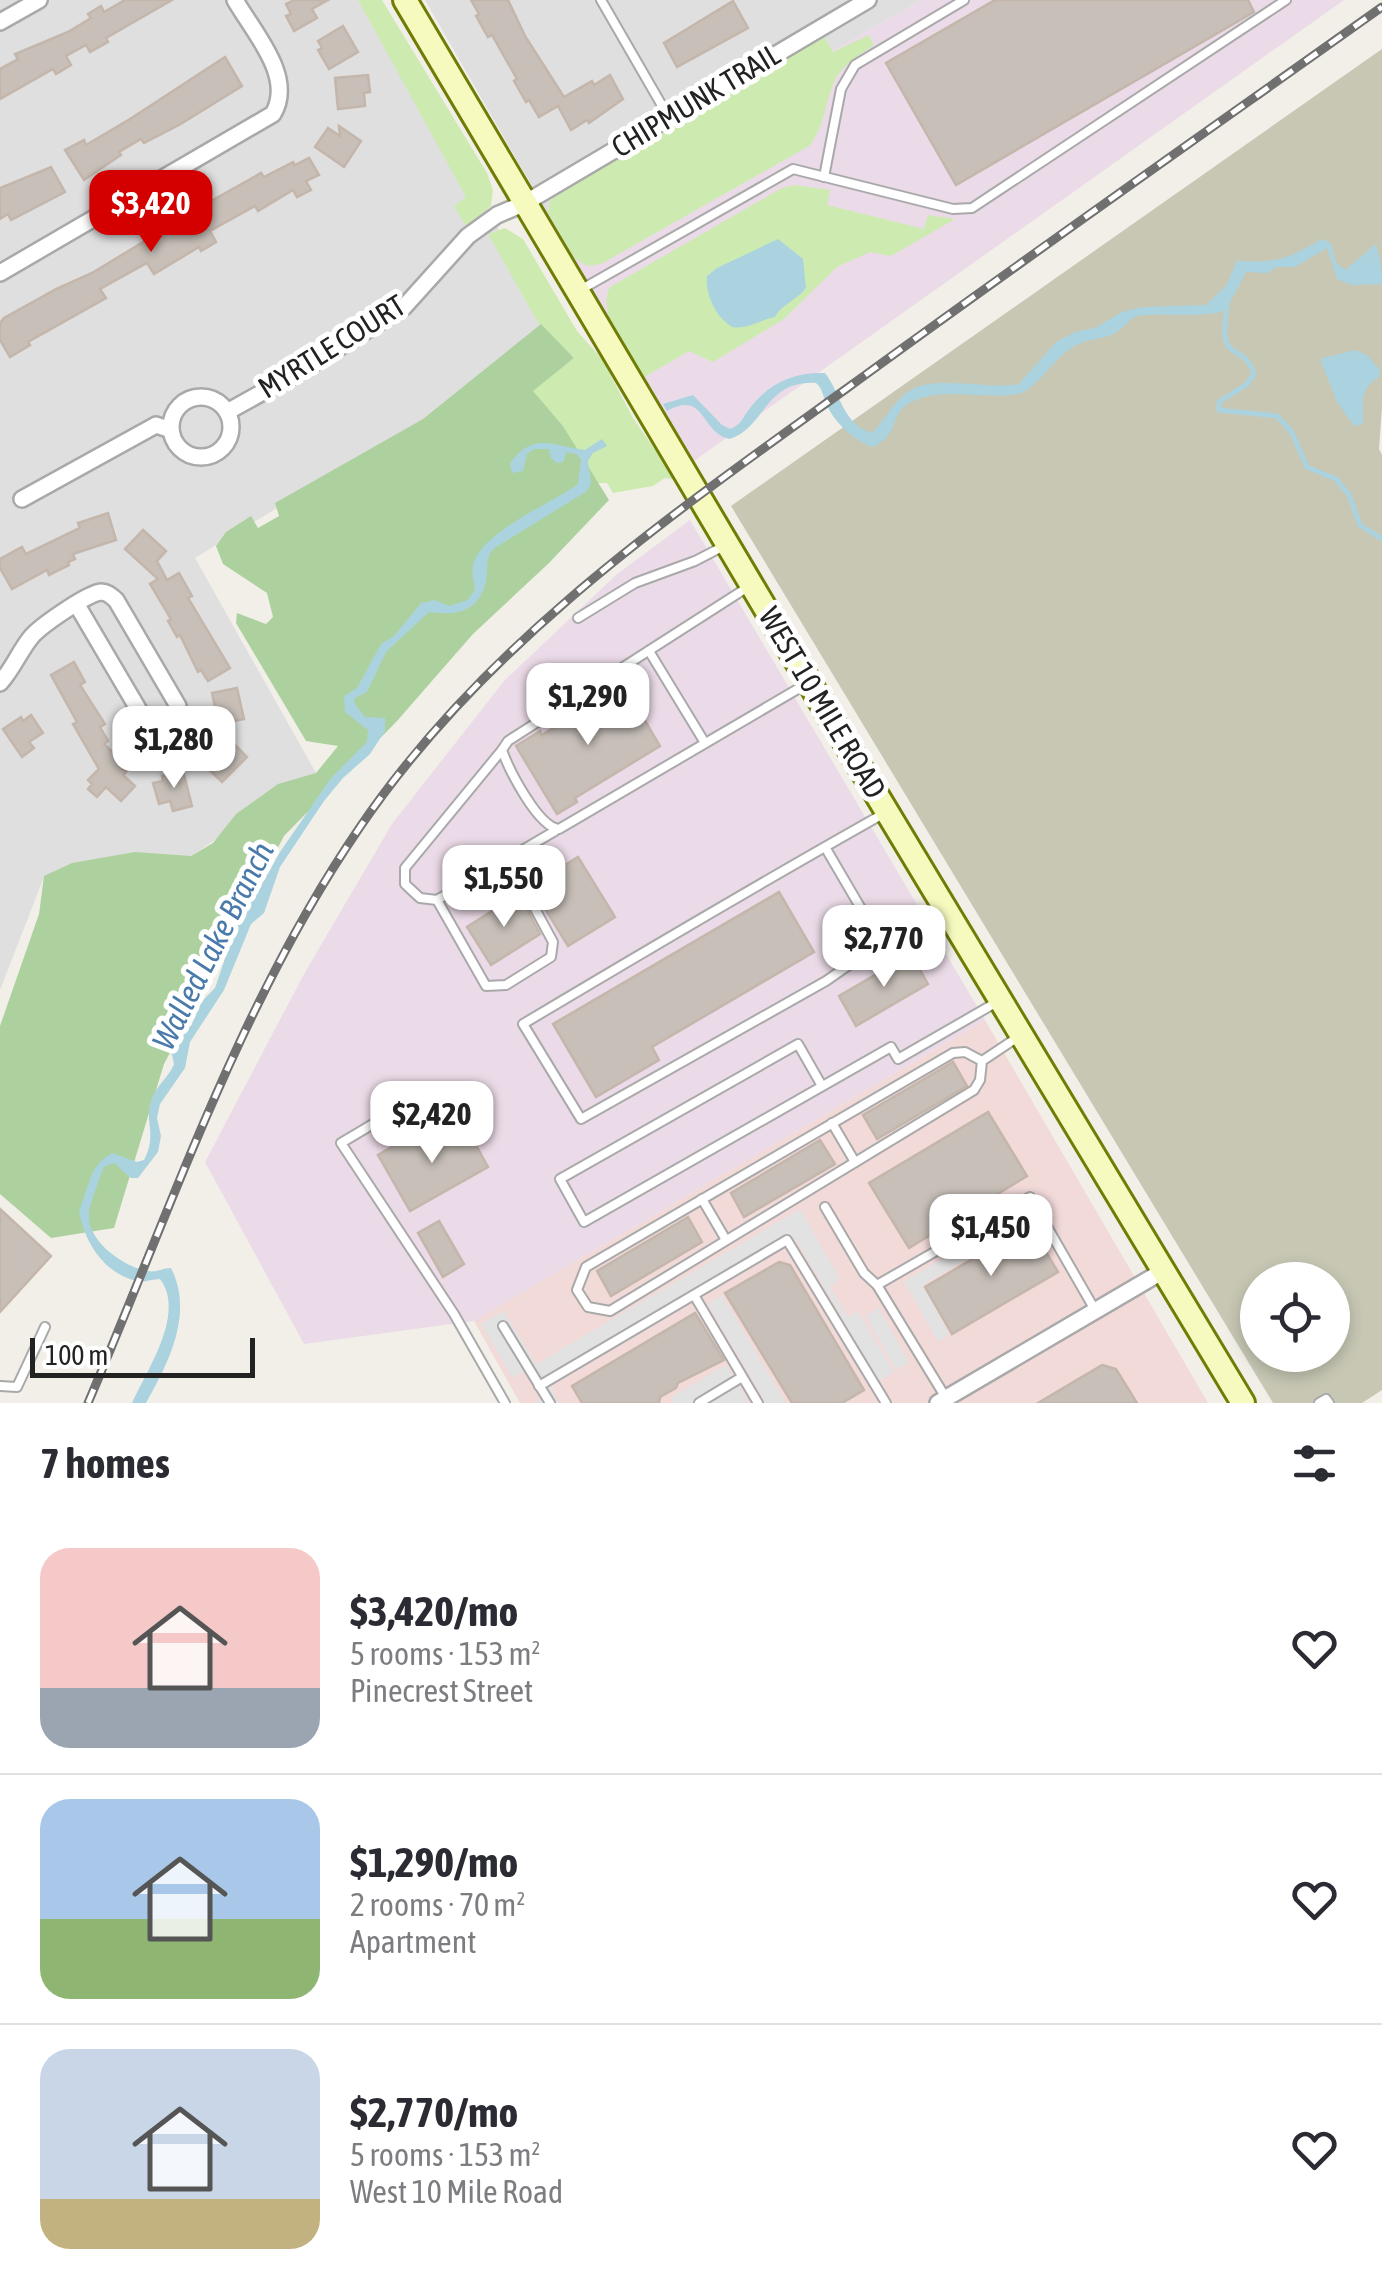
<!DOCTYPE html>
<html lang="en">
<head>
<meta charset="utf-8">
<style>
  body { margin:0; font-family:"Asap Condensed",sans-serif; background:#f2f2f3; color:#2b2b33; height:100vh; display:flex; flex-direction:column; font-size:38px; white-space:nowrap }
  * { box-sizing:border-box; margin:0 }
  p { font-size:32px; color:#7c7c81 }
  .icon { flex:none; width:55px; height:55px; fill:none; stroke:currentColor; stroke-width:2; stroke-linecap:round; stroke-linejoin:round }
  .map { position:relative; height:1403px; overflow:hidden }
  .side { display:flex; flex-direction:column; background:#fff; flex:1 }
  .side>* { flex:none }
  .controls { position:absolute; left:1240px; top:1262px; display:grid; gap:20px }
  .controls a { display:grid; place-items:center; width:110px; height:110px; border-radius:50%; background:#fff; box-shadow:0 5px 15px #0003; font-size:50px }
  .scale { position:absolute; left:30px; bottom:25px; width:225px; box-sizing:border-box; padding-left:10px; border:5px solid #222; border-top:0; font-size:28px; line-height:35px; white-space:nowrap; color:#222; -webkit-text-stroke:8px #fff; paint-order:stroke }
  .price { position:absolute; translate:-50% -85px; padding:0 22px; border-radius:20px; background:#fff; color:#222; font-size:32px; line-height:65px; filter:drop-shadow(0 2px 5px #0008) }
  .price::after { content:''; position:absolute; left:50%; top:60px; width:30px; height:22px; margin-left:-15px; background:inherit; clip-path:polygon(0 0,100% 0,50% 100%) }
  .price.active { background:#d40000; color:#fff }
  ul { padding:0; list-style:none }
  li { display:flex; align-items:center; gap:30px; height:250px; padding:0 40px }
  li+li { border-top:2px solid #e1e1e2 }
  li span { display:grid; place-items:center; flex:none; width:280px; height:200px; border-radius:30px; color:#555 }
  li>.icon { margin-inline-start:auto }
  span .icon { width:120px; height:120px; fill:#fffc; stroke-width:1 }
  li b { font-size:42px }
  h2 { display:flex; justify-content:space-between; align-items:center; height:120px; padding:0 40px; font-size:42px }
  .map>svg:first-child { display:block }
</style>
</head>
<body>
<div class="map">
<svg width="1382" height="1403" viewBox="0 0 1382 1403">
  <rect width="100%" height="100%" fill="#f2efe9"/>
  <!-- residential -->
  <g fill="#e0dfdf">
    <path d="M0 0H362L556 325 423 419 195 558 316 773 191 856 44 877 0 990Z"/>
    <path d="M425 0H921L549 216Z"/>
  </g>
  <!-- commercial -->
  <path fill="#f2dad9" d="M985 1020 1208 1403H520L474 1321Z"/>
  <!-- industrial -->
  <g fill="#ebdbe8">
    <path d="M921 0H1344L694 461 549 216Z"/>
    <path d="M690 520 985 1020 474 1321 304 1344 205 1162 304 974 392 824 504 681 616 575Z"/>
  </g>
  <!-- construction -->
  <path fill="#c7c7b4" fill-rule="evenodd" d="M1382 49V407L1379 449 1382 455V1390L1362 1403H1273L731 506ZM1258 1280H1332V1355H1258Z"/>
  <!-- grass -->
  <g fill="#cdebb0">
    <path d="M358 0H382L487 173 493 190 491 206 466 226 454 206 466 197Z"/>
    <path d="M869 35 874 45C858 56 840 66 833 85 824 106 825 127 809 146L601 264 587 266 573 257 548 212 550 201 559 192 824 37 833 52Z"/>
    <path d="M795 185 830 190 827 205 924 229 928 215 955 219 891 256 870 252 837 267 784 319 713 362 689 351 641 379C628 356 596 312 610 287L782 188Z"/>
    <path d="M505 228 523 239 577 331 602 359 633 418 676 480 665 478 653 486 613 493 607 483H598L563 426 532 391 574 358 537 321 488 234Z"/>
  </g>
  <!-- forest -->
  <path fill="#add19e" d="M541 324 574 358 533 391 563 426 609 500 549 563 473 634 397 721 284 836 164 1064 114 1228 51 1238 0 1194V1026L39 914 44 876 72 863 135 852 191 856 213 843 236 814 278 784 316 773 338 746 306 741 236 623 237 613 266 624 273 617 267 593 223 564 216 546 226 532 251 516 258 528 279 516 275 503 423 419Z"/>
  <!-- parking -->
  <g fill="#e2e2e2">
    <path d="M800 1209 840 1279 830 1286 848 1317 858 1311 894 1372 879 1381 797 1241 550 1386 559 1403H535L540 1399 524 1371 513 1378 481 1324 504 1311 536 1364Z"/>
    <path d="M1014 1217 1020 1228 923 1285 949 1335 938 1342 904 1281Z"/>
    <path d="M722 1295 786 1403H766L708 1304Z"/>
    <path d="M879 1308 909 1363 896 1370 866 1316Z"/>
    <path d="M726 1365 749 1403H674L671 1397Z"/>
  </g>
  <!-- water -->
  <g fill="#aad3df">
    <path d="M778 239 803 259 806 288C798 299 780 306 775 317 760 320 747 330 732 327 716 317 705 295 707 276L717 268Z"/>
    <path d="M1322 239 1331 243 1336 263 1345 270 1376 244C1380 257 1382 269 1382 284L1352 285 1337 279 1327 248 1295 267H1277L1267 273 1246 272 1228 306 1221 312C1200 317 1167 314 1144 315 1130 316 1128 324 1118 331 1106 340 1088 338 1075 346 1054 357 1035 391 1018 394 983 400 943 386 911 402 890 412 899 437 872 447 853 440 833 421 826 403 822 394 823 389 816 383 764 380 765 429 729 439 699 431 706 390 667 411L663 404 693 395 722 425 730 429C740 425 741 421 747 412 766 385 791 372 825 373 841 393 842 424 872 433 885 420 893 402 909 391 934 374 988 390 1019 384L1056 342 1075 332 1095 328 1122 312 1143 307 1206 305 1226 286 1237 261C1279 262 1286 260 1322 239Z"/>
    <path d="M1355 350 1367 355 1380 370 1379 377C1359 389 1363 403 1363 424L1354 426 1337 402 1320 359Z"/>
    <path d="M602 439 607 446 593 453 588 461 591 483 587 491 493 549C486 559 488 561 487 572 484 609 461 617 429 612L386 652 367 692 355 698 354 703 365 717 385 718V731L370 754 343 778 324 801 280 867 264 913 251 924 224 990 190 1042 185 1068 160 1104 157 1118 161 1136 158 1152 138 1178H131L114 1163 104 1167C101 1173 89 1207 89 1213 86 1241 124 1267 148 1271 156 1273 163 1268 171 1268 194 1313 169 1362 146 1403H132C147 1370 186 1313 160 1279 151 1279 145 1283 136 1281 104 1273 84 1242 79 1210 90 1188 87 1167 112 1153L137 1162 144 1160C158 1133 143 1122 152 1098 157 1085 169 1077 174 1064L172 1055 162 1046 163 1038 174 1030 191 1026 202 1001 215 988 238 920 256 895 280 852 331 778 367 742 368 730 345 712 344 696 357 688 381 644 394 636 421 603 435 600 449 606 468 600 475 589C474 581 471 573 473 565 483 530 550 505 578 484L581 459 576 454 567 452 563 462 557 463 551 458 549 449H534L527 454 523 471 512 473 510 463C534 431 552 446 585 450Z"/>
  </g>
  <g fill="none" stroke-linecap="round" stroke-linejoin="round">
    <!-- stream -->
    <path stroke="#aad3df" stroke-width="5" d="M1224 302 1227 307C1217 368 1242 338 1254 374L1247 384 1219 402V410L1277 416 1291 431 1307 467 1336 479 1349 495 1360 525 1382 539"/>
  </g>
  <!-- building -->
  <g fill="#c7bfb8" stroke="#c4b6ab" stroke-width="2.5">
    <path d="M125 0H172L106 38 108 42 90 52 86 45 66 56 71 65 56 74 53 69 0 99V69L18 59 15 54 68 32 91 18 88 14 101 6 104 12Z"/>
    <path d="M294 0H328L312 9 317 18 294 31 286 16 291 14 286 4Z"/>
    <path d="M471 0H508L525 36 564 97 592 81 594 85 610 75 623 99 589 123 587 120 571 130 558 106 539 117 529 100 526 102 514 81 517 79 492 35 488 37 476 16 479 14Z"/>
    <path d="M995 0H1248L1254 12 956 185 886 63Z"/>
    <path d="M733 1 748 28 677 67 664 43Z"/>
    <path d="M343 26 358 52 329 69 318 50 322 48 318 41Z"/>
    <path d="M225 57 242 86 179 125 144 143 141 139 119 152 121 155 84 180 65 150 84 140 86 145 130 119Z"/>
    <path d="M368 75 370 92 364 93 365 106 338 109 335 78Z"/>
    <path d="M339 126 361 141 344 167 315 147 328 128 340 136Z"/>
    <path d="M309 158 319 175 306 181 311 190 297 197 293 190 258 211 255 206 210 231 216 242 201 251 199 247 154 274 147 263 100 289 106 298 28 342 30 345 10 357 0 340V323L4 318 56 289 92 273 163 230 165 233 187 223 210 210 206 204 261 173 264 177 293 162 295 165Z"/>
    <path d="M51 167 65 192 11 220 8 214 0 219V188Z"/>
    <path d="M108 513 116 540 73 554 75 559 68 562 69 565 49 575 47 570 12 589 0 568V559L22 547 26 554 80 528 78 523Z"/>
    <path d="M143 530 166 551 157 561 167 580 179 573 192 596 188 598 230 668 208 681 201 670 198 672 180 635 177 637 168 621 171 619 150 584 158 579 125 549Z"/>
    <path d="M74 662 85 682 80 685 105 724 100 727 108 741 104 744 125 764 121 768 126 772 123 775 135 786 121 801 106 787 97 797 88 789 92 784 88 780 99 769 73 724 77 722 51 675Z"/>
    <path d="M624 685 660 746 575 798 577 802 557 814 516 746 540 731 542 735Z"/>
    <path d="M237 688 244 719 224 723 222 714 217 716 212 693Z"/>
    <path d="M31 715 43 733 29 742 34 748 22 757 3 729 21 717 23 721Z"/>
    <path d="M228 738 247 757 222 782 197 758 209 746 214 751Z"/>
    <path d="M183 771 192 806 173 811 170 801 159 804 153 783 163 781 162 776Z"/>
    <path d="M578 857 615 917 568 946 531 886Z"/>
    <path d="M779 892 814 952 652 1047 659 1060 596 1097 553 1024Z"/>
    <path d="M519 894 540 934 491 965 467 927Z"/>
    <path d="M911 954 928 984 856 1026 839 996Z"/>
    <path d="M953 1062 967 1086 877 1139 863 1115Z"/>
    <path d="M988 1112 1027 1176 909 1248 869 1183Z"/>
    <path d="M466 1127 488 1167 410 1211 378 1155 416 1133 426 1150Z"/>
    <path d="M820 1140 835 1164 744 1217 731 1193Z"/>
    <path d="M0 1209 51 1256 0 1312Z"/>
    <path d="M688 1217 702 1242 611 1296 597 1271Z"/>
    <path d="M439 1221 464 1264 443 1277 418 1233Z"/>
    <path d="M1030 1225 1058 1272 952 1334 925 1287Z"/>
    <path d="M779 1262 790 1265 864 1390 842 1403H792L725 1293Z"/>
    <path d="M695 1313 724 1360 678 1383 676 1388 660 1397 659 1403H582L572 1386Z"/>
    <path d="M1102 1365 1116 1369 1137 1403H1038Z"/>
  </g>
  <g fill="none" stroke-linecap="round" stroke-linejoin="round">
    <!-- service casing -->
    <g stroke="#a9a9a9" stroke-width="12">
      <g id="service">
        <path d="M601 0 668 116"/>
        <path d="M824 177 841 89 855 65 964 0"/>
        <path d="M582 289 793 169 953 209 972 208 1286 0"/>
        <path d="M748 587 508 741 502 750C509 770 538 827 559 829L808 683"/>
        <path d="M578 618 635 583 695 561 724 546"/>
        <path d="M649 651 705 743"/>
        <path d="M502 750 405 868V884L420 898 437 900 555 831"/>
        <path d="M825 847 873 929 869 951 826 981 581 1119 523 1024C642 953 762 882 883 814"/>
        <path d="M437 900 486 986 506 985 551 957 553 942 507 857"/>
        <path d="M982 1061 980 1080 974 1090 610 1311 588 1307 577 1290 586 1267 953 1053 965 1052 982 1061 1018 1037"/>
        <path d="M822 1086 798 1044 560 1179 584 1222 891 1047 898 1059 997 1002"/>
        <path d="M410 1102 341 1143 454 1314 505 1403"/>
        <path d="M832 1123 855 1162"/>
        <path d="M702 1199 726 1240"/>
        <path d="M825 1207 864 1273 877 1285"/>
        <path d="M694 1295 758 1403"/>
        <path d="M503 1326 550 1403"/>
        <path d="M0 1386 17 1387 45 1327"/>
        <path d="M539 1386 787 1240 886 1403"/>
        <path d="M946 1398 877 1285 1030 1197 1095 1310"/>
        <path d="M699 1403 742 1377"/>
        <path d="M1319 1403 1326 1399 1329 1403"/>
      </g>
    </g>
    <!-- minor casing -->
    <g stroke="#a9a9a9" stroke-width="20">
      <g id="minor">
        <path d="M0 22 39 0"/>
        <path d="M0 273 273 114C295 77 254 33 235 0"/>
        <circle cx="201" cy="427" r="30"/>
        <path d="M227 412 306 368 404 307 468 236 497 215 525 203 868 0"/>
        <path d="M22 499 156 425 171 430"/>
        <path d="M0 683C13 669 20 650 32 636 42 625 88 593 101 592 108 592 111 596 116 600L178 706 179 718 176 725 161 732 147 724 77 605"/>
        <path d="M938 1403 1163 1271"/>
      </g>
    </g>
    <!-- secondary casing -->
    <g stroke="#707d05" stroke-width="28">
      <path id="secondary" d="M405 0 822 704 1243 1403"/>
    </g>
    <!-- service -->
    <use href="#service" stroke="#fff" stroke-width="8"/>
    <!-- minor -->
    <use href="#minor" stroke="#fff" stroke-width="15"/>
    <!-- secondary -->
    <use href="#secondary" stroke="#f7fabf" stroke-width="22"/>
    <!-- rail casing -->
    <g stroke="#707070" stroke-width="9">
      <path id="rail" d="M88 1403C171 1209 240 1002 360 827 485 643 668 517 846 389 1023 260 1203 134 1382 7"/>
    </g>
    <!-- rail -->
    <use href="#rail" stroke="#fff" stroke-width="5" stroke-dasharray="15" stroke-linecap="butt"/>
  </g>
  <g text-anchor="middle" stroke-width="10" stroke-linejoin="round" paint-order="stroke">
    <!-- street labels -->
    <g font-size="30" fill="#222" stroke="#fff">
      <text transform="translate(696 101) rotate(-31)" y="10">CHIPMUNK TRAIL</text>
      <text transform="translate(332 347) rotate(-32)" y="10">MYRTLE COURT</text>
      <text transform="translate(822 703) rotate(59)" y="10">WEST 10 MILE ROAD</text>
    </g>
    <!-- water labels -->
    <g font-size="32" font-style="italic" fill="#4a7aab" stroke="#fff">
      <text transform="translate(213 946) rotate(-63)" y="11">Walled Lake Branch</text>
    </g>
  </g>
</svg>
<div class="controls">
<a><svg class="icon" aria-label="locate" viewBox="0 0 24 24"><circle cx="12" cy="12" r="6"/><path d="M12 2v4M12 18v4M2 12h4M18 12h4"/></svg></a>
</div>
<div class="scale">100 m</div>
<b class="price active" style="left:151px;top:255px">$3,420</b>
<b class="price" style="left:588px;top:748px">$1,290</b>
<b class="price" style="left:174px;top:791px">$1,280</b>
<b class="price" style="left:504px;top:930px">$1,550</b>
<b class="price" style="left:884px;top:990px">$2,770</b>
<b class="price" style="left:432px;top:1166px">$2,420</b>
<b class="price" style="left:991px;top:1279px">$1,450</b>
</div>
<section class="side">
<h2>7 homes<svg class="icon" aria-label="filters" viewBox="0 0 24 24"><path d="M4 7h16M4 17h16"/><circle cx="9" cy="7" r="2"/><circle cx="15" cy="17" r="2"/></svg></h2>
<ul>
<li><span style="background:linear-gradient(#f6c9c9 70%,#9aa5b1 0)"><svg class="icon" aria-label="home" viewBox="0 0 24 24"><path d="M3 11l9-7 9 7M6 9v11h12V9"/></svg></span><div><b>$3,420/mo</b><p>5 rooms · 153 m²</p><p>Pinecrest Street</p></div><svg class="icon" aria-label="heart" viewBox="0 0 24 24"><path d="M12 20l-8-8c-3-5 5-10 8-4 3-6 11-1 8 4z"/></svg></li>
<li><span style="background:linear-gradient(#a9c7e8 60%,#8fb573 0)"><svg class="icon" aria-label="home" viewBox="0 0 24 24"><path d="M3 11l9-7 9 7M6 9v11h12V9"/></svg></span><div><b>$1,290/mo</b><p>2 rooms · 70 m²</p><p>Apartment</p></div><svg class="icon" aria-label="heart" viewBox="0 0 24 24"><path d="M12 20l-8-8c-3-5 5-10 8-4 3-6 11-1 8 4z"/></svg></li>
<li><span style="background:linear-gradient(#c9d6e8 75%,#c2b280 0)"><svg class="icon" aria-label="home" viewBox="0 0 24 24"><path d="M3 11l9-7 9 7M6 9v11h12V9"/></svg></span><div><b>$2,770/mo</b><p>5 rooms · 153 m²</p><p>West 10 Mile Road</p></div><svg class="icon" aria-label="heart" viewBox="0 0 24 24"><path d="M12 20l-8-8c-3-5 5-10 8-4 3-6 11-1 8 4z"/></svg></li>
</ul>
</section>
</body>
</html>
